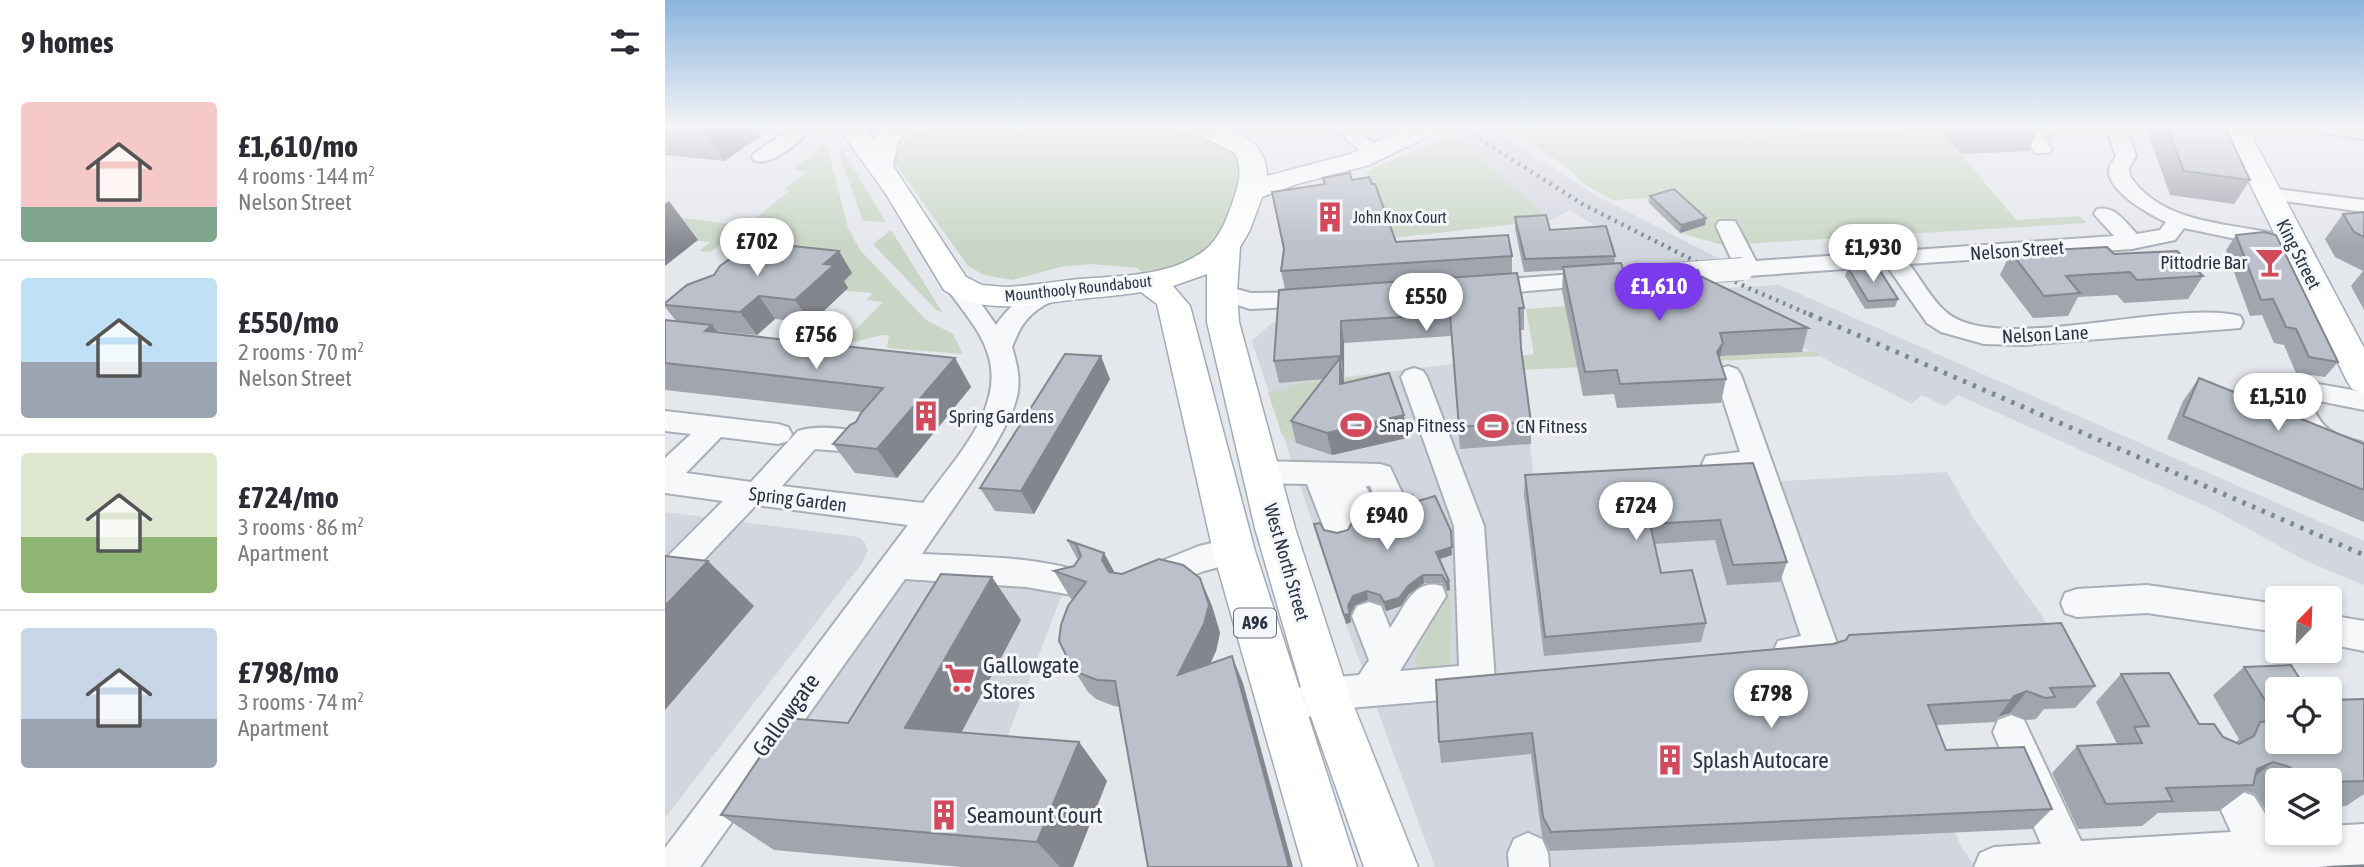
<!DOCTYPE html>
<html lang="en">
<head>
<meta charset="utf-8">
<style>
  body { margin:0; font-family:"Asap Condensed",sans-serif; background:#f2f2f3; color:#2b2b33; height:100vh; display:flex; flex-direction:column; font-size:26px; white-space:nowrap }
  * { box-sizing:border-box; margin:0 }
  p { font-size:23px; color:#7c7c81 }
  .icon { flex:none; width:38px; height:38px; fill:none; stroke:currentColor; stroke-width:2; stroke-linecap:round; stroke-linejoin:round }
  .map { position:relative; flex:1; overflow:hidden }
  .panel { display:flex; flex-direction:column; background:#fff; width:665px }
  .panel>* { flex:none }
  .needle { width:46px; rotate:23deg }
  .controls { position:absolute; left:1600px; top:586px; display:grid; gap:14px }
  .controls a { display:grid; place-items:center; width:77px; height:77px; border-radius:7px; background:#fff; box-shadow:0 4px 10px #0003; font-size:35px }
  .price { position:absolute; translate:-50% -60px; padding:0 16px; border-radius:24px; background:#fff; color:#222; font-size:23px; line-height:46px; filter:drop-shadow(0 2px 4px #0008) }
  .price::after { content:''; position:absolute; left:50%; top:42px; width:21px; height:16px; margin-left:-10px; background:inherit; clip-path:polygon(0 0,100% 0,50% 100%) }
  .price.on { background:#7c3aed; color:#fff }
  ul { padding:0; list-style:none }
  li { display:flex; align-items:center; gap:21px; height:175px; padding:0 21px }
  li+li { border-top:2px solid #e1e1e2 }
  li span { display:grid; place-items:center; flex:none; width:196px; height:140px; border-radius:7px; color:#555 }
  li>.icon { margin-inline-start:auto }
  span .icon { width:84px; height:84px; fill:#fffc; stroke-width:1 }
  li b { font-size:30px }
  h2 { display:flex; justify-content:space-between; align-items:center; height:84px; padding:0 21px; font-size:30px }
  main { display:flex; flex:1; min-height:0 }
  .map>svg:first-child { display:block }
</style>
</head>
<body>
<main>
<section class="panel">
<h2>9 homes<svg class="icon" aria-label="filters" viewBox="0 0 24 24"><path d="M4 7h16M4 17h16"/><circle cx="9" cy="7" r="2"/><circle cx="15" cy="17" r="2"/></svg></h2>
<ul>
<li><span style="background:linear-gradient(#f6c9c9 75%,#7fa58c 0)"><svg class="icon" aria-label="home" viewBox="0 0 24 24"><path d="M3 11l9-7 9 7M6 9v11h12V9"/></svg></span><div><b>£1,610/mo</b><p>4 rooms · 144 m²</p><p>Nelson Street</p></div></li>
<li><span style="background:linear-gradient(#bfe0f5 60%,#9aa5b1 0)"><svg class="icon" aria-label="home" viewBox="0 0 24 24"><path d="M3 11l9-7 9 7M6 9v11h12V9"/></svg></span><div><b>£550/mo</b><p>2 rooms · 70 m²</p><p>Nelson Street</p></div></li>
<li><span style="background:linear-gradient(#dfe7d0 60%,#8fb573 0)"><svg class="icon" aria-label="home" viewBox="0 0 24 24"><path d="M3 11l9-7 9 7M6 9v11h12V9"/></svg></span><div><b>£724/mo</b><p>3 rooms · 86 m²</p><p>Apartment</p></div></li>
<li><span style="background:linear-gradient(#c9d6e8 65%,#9aa5b1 0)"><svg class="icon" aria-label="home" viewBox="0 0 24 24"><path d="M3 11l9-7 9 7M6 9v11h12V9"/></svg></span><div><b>£798/mo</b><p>3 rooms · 74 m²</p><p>Apartment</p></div></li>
</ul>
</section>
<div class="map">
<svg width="1699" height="867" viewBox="0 0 1699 867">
  <rect width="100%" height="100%" fill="#e4e7ec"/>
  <!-- built -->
  <g fill="#d2d6de">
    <path d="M807 127H823L930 195 1055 259 948 268 937 230 905 210 886 220 807 153 811 151 788 135Z"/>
    <path d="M1114 285 1699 541V585L1641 561 1551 511 1293 395 1280 406 1256 395 1247 404 1027 290Z"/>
    <path d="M679 317 680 377 855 356 868 469 860 495 1282 472 1309 519 1379 619 1393 646 1410 708 1368 710 1371 719 1249 727 1296 847 1311 867H770L681 624 587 341 607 323Z"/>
    <path d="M0 512 194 537 200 543 203 550 197 563 0 818Z"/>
    <path d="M244 576 398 592 335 756 125 738Z"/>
  </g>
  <!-- green -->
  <g fill="#c9d6c5">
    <path d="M261 127H513L571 154C582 170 576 184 569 200 564 212 560 230 553 240 538 261 503 270 480 274L472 268 426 264 395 267 347 280 319 275 303 266 230 163C230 146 247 134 261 127Z"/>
    <path d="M842 127H1016L1024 140 1273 127 1351 220 1414 216 1422 223 1058 245 1015 233 984 203 982 198 947 200 922 186 900 166Z"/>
    <path d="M788 135 812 151 808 153 886 220 729 238 702 171Z"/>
    <path d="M133 142 162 146 183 228 195 250 261 320 288 334 298 354 222 348 224 335C207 334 195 344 178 342L218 302 201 300 208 293 180 291 183 288 106 253 118 242 67 236 45 252 34 251 45 242 0 237V218L2 216 81 226 125 190 119 189 142 172 128 169 155 149 154 146 131 144Z"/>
    <path d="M177 149 221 222 198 221 173 152Z"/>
    <path d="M226 230 277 312 271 310 208 244Z"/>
    <path d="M901 306 981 360 1146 351 1157 356 856 370 855 356 869 354 861 309Z"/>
    <path d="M707 375 717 398 656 412 631 443 617 435 603 393 621 389 625 385Z"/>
    <path d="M785 590 787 617 784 675 754 671 750 662 751 655 770 614 773 594Z"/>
  </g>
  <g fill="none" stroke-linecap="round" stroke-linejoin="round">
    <!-- minor casing -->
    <g stroke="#a9aeb7" stroke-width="4">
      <g id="minor">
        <path d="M121 127H141L144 130C134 144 107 165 90 161L87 157 90 153 123 130Z"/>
        <path d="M667 127H688L721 154 718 158H704Z"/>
        <path d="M1362 127H1393L1386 135 1378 137 1387 149 1384 153H1370L1358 138Z"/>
        <path d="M1441 127H1461L1471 156 1464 168 1465 176C1497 225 1567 223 1617 235L1620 240 1617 245 1609 247 1519 228 1510 240 1467 249 1244 264C1256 279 1266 299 1280 311 1329 357 1506 298 1575 316L1578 322 1575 328 1358 345 1319 344 1276 332 1262 323 1222 266 1083 276 1070 274 1066 269 1069 265 1051 226 1054 221H1070L1091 261 1449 236 1429 214 1432 209C1450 205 1460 222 1472 234L1495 230 1501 222C1485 215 1443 191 1444 171 1444 166 1448 161 1451 156Z"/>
        <path d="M1651 127H1699V139L1661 133Z"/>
        <path d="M1604 188 1699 200V212L1597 198 1593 194 1597 190Z"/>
        <path d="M936 272 944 274 948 279 944 284 816 295 808 293 804 288 808 283 816 281Z"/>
        <path d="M290 276 298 278 331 325C344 306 369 281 393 288L397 293C392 300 385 302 378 306 361 316 354 329 347 347 351 361 355 375 353 390 350 428 280 518 257 554 312 557 372 556 424 574L429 583 424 592 413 596 361 587 240 579 35 867H0V848L243 525 91 505 11 589 0 593V559L58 501 0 493V458L26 434 0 431V411L113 424 123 427 127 434 123 441 113 444 56 437 21 473 86 482 133 431C155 424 189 429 210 436L214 443 210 450 200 453 150 449 117 486 258 503C288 460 343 407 322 351 314 327 292 304 278 283L282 278Z"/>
        <path d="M556 285 586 293 650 292 659 294 662 299 659 304 650 306 585 309 548 297 544 292 548 287Z"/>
        <path d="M1063 366 1072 369 1076 375 1174 649 1169 660C1151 666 1131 669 1113 663L1108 652 1113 641 1136 636 1082 473 1051 475 1041 472 1037 464 1041 456 1075 452 1050 375 1054 369Z"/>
        <path d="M749 368 758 371 762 377 819 526 830 681 824 692 812 697 661 710 616 728 603 723 598 711 603 699 661 678 694 675 704 660 687 616 692 606 704 602 716 606 725 628C739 608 749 577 777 586L781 596 735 671 794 666 789 526 736 377 740 371Z"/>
        <path d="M1630 380 1699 392V410L1644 399C1658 432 1666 434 1699 443V463C1645 449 1636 449 1616 394L1621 383Z"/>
        <path d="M597 461 715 464 725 467 745 510 741 518 730 522 719 518 705 486H701L715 518 711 526 700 530 689 526 685 518 688 527 684 536 673 539 662 536 642 484 597 483 587 480 582 472 587 464Z"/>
        <path d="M569 538 580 542 585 551 580 560 539 571 485 592 474 588 469 579 474 570 534 546Z"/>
        <path d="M1482 585 1612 604V632L1482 613 1412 617 1400 613 1396 603 1400 593 1412 589Z"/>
        <path d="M1664 615 1699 621V651L1664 644Z"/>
        <path d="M1346 715 1359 720 1416 841 1566 832 1556 810 1561 796 1575 791 1589 796 1612 833H1664V826L1699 824V864L1650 867H1309L1315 853 1329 847 1376 844 1328 732 1333 720Z"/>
        <path d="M863 833 877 839 883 853 884 867H844L843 853 849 839Z"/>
      </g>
    </g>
    <!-- major casing -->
    <g stroke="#a3abb8" stroke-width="3">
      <g id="major">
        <path d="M173 127H199L208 139 219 127H245L233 142 228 166 301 277 317 285 340 287C362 286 383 283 405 280 450 275 502 279 540 250 554 239 561 221 567 204 573 186 579 171 570 153L528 132 525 127C559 127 601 132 602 176L685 154 743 127H775L772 132 704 165 632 184 597 197 585 230 575 247 572 292 574 322 630 528 684 694 753 867H699L638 694 590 528 542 322V274L508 286 525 306 590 551 692 867H638L548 551 492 304 476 292C453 296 429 297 406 300 363 305 318 315 279 290L221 194Z"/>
        <path d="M1557 127H1582L1699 348V393L1687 389 1682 381Z"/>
      </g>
    </g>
    <!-- minor -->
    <use href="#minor" fill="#f7f8fa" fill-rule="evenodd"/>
    <!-- major -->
    <use href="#major" fill="#fff" fill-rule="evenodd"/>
    <!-- rail-far1 -->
    <path stroke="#7d8696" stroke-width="4.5" stroke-dasharray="2.5 5" stroke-linecap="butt" d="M796 127 919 205 1081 287 1148 316"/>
    <!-- rail -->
    <path stroke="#7d8696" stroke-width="5" stroke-dasharray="3.5 7" stroke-linecap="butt" d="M1144 314 1699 555"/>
    <!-- minor-bridge casing -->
    <g stroke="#a9aeb7" stroke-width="24" stroke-linecap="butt">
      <path id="minor-bridge" d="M996 275 1078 269"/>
    </g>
    <!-- minor-bridge -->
    <use href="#minor-bridge" stroke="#f7f8fa" stroke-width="22"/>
  </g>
  <!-- wall -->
  <g fill="#a1a5ae">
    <path d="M0 127H90L96 136 59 161 0 155Z"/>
    <path d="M1273 127H1371L1373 130 1364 151 1296 154Z"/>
    <path d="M1481 127H1560L1585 180 1569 204 1505 195Z"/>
    <path d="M658 178 687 180 731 242 847 256V273L859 308V330H855L856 348 866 422V444L795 449 786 336 679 343V383L742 438 667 455 631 443 626 421 659 379 614 383 609 361 620 289 616 271 659 184Z"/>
    <path d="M985 196 1041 218 1040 225 1015 233 984 203Z"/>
    <path d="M1699 212V310L1686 286 1698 271 1670 257 1660 239 1678 214Z"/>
    <path d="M850 217 950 256 949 264 960 275 1035 276 1143 328 1137 352 1055 356V359L1061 379 1056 403 952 408 949 394 918 396 897 291 898 270 859 272 850 229Z"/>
    <path d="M1571 235 1673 362 1660 377 1631 373 1619 345 1609 343 1597 315 1585 316 1561 250Z"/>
    <path d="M174 251 187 273 179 281 183 288 146 323 110 319 92 335 51 331 52 332 290 358 306 387 232 478 190 473 168 444 191 422 196 412 0 390V320L12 322 0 307V303Z"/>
    <path d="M1346 252 1449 254 1538 276 1523 299 1459 303 1452 295 1413 297 1403 316 1368 318 1335 275Z"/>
    <path d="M1183 268 1233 299 1230 307 1200 309 1180 276Z"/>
    <path d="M1534 378 1699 444V522L1502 439 1518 401Z"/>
    <path d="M445 379 369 514 330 511 315 488Z"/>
    <path d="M1088 463 1122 562 1115 582 1062 585 1050 540 989 544 996 573 1041 623 1036 642 879 656 859 495 860 475Z"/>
    <path d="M744 496 750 502 787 555 774 559 784 581 785 590 782 591 777 583H759L744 594 736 606 721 611 717 604 703 600 690 605 685 615 686 622 681 624 649 524 659 530 672 533 683 530 699 524 741 512 745 504Z"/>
    <path d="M402 540 439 553 450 573 457 574 535 578 547 606 555 633 551 651 545 664 578 683 455 707 449 706 431 699 423 692 406 665 408 600 406 599 389 571 409 566 413 560Z"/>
    <path d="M356 620 296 733 414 742 442 781 408 867H297L109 850 56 815 183 723Z"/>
    <path d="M1579 667 1612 690V742L1699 699V794L1681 806 1664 807V780H1612V809H1600L1590 794 1581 791 1554 811 1493 813 1477 826 1413 829 1387 773 1412 746 1452 744 1431 702 1456 674 1534 724 1558 737 1571 742 1574 739 1548 695Z"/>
    <path d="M771 680 1430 686 1410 708 1379 709 1371 719 1362 720 1345 713 1333 717 1330 722 1271 725 1281 750 1387 809 1367 829 885 851 877 836 866 754 776 763 774 742Z"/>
  </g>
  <!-- shaded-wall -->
  <g fill="#83868d">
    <path d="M36 127H90L96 136 59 161Z"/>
    <path d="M4 201 33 240 0 266V204Z"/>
    <path d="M1041 218 1040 225 1015 233 1016 225Z"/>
    <path d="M174 251 187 273 179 281 183 288 146 323 130 300 159 264Z"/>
    <path d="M94 296 110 319 92 335 75 312Z"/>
    <path d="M676 321 679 343V378L676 356Z"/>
    <path d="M47 325 70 354 40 331Z"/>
    <path d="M1058 343 1053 367 1052 352Z"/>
    <path d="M436 356 445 379 369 514 356 491Z"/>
    <path d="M290 358 306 387 232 478 212 449Z"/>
    <path d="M675 358 679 381 680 406 675 384Z"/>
    <path d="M739 415 742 438 667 455 662 433Z"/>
    <path d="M786 531 787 555 772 560 771 552Z"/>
    <path d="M439 553 454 581 452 588 437 560Z"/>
    <path d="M43 561 89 606 0 710V606Z"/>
    <path d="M758 575 759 583 744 594 736 606 721 611 719 602Z"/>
    <path d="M327 577 356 620 278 767 240 728Z"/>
    <path d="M535 578 547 606 555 633 551 651 527 702 513 675Z"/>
    <path d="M784 581 785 590 782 591 781 582Z"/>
    <path d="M702 591 703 600 690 605 685 615 686 622 681 624 679 615 688 596Z"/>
    <path d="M567 656 578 683 628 867H624Z"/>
    <path d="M1362 691 1345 713 1333 717 1349 696Z"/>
    <path d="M414 742 442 781 408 867H395L372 842Z"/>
    <path d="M1608 762 1578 786 1592 769Z"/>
  </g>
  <!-- building -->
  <g fill="#bbc0ca" stroke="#83868d" stroke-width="2">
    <path d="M1298 127H1371L1373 130 1304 133Z"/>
    <path d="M1502 127H1560L1585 180 1519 171Z"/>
    <path d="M685 173 687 180 704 177 707 184H710L731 242 843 235 847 256 616 271 619 249 607 192 660 184 658 178Z"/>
    <path d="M1009 189 1041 218 1016 225 985 196Z"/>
    <path d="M1699 212V237L1689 232 1678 214Z"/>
    <path d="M881 215 885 230 941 226 950 256 860 259 850 217Z"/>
    <path d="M1599 232 1611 235 1673 362 1644 357 1631 329 1621 327 1608 299 1596 300 1571 235Z"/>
    <path d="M89 242 174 251 159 264 169 265 130 300 94 296 75 312 0 305V303L22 285 49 275 55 266Z"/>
    <path d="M1442 247 1449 254 1512 251 1538 276 1472 280 1465 272 1401 276 1415 293 1379 296 1346 252Z"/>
    <path d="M956 263 960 275 1033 270 1035 276 1143 328 1055 333 1058 343 1052 352 1061 379 955 384 952 370 920 372 898 267Z"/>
    <path d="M1212 266 1233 299 1203 301 1183 268Z"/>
    <path d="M852 273 859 308H854L856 348 866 422 794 427 785 314 676 321V356L609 361 614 290Z"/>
    <path d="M0 320 47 325 40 331 290 358 212 449 168 444 185 425 191 422 196 413 218 388 0 363Z"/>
    <path d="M400 354 436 356 356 491 315 488Z"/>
    <path d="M675 358V384L724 373 739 415 662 433 626 421Z"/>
    <path d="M1534 378 1699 444V490L1518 416Z"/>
    <path d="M1088 463 1122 562 1068 565 1055 520 985 524 996 573 1027 570 1041 623 880 637 860 475Z"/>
    <path d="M747 495 750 502 770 496 786 531 787 547 771 552 784 581 781 582 777 575H758L743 586 734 598 719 602 715 595 702 591 688 596 683 606 685 614 679 615 649 524 655 523 659 530 672 533 683 530 688 521 699 524 710 520 716 511 728 516 741 512 746 502 744 496Z"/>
    <path d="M402 540 439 553 437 560 444 572 457 574 494 559 518 565 535 578 544 605 539 624 513 675 567 656 624 867H483L450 681 432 680 414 673 406 665 394 641 396 625 403 606 421 582 389 571 409 566 416 556 411 544Z"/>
    <path d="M0 556 43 561 0 606Z"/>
    <path d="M276 574 327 577 240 728 414 742 372 842 56 815 121 718 183 723Z"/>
    <path d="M1396 623 1430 686 1385 688 1390 697 1380 698 1362 691 1349 696 1346 700 1263 705 1281 750 1359 747 1387 809 886 832 878 817 867 733 774 742 771 680 1168 644 1181 640 1184 635Z"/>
    <path d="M1626 665 1642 690H1612V719L1579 667Z"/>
    <path d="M1504 673 1534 724H1549L1558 737 1574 744 1589 736 1595 722 1612 721V742H1664V700L1699 699V781L1664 782V780H1634L1625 767 1608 762 1592 769 1588 785 1501 788 1508 801 1441 804 1412 746 1477 743 1469 727 1484 726 1456 674Z"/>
    <path d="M1685 866H1699V867H1662Z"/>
  </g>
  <!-- sky -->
  <linearGradient id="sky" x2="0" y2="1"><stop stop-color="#8bb4dd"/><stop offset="0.51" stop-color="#f3f4f6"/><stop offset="1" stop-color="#f3f4f6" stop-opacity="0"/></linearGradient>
  <rect width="1699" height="248" fill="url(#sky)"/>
  <!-- icons -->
  <defs>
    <g id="building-bare" transform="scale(2.415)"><path d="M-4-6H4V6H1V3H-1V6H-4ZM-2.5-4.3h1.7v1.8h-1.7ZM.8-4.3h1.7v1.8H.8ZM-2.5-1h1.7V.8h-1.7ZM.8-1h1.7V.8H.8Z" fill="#d1495b" stroke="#f4f6f9" stroke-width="2.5" paint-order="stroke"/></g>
    <g id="bar-bare" transform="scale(2.415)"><path d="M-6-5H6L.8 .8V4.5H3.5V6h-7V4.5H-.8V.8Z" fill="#d1495b" stroke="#f4f6f9" stroke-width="2.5" paint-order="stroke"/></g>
    <g id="stadium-bare" transform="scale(2.415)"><path d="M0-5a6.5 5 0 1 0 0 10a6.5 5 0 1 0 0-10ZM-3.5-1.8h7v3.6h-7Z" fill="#d1495b" stroke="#f4f6f9" stroke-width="2.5" paint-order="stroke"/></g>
    <g id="supermarket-bare" transform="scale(2.415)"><path d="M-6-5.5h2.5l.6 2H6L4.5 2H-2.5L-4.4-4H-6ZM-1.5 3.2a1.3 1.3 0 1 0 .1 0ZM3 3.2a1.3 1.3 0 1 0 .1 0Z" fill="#d1495b" stroke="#f4f6f9" stroke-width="2.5" paint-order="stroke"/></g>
  </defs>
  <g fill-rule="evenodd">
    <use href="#building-bare" x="665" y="217"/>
    <use href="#bar-bare" x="1605" y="262"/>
    <use href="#building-bare" x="261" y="416"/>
    <use href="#stadium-bare" x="691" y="425"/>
    <use href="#stadium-bare" x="828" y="426"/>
    <use href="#supermarket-bare" x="295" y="678"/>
    <use href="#building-bare" x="1005" y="760"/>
    <use href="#building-bare" x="279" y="815"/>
  </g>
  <g text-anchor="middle" stroke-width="6" stroke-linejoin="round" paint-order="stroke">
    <!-- far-poi labels -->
    <g font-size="16" fill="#2b3445" stroke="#f4f6f9" text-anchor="start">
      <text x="688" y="223">John Knox Court</text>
    </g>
    <!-- far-street labels -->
    <g font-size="16" fill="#2b3445" stroke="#f4f6f9">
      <text transform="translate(413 288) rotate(-6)" y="6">Mounthooly Roundabout</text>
    </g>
    <!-- shield labels -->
    <rect fill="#f4f6f9" stroke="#676e7b" stroke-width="2" x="569" y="608.5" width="42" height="29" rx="5"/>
    <g font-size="18" font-weight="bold" fill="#2b3445">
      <text x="590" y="629">A96</text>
    </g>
    <!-- street labels -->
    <g font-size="19" fill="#2b3445" stroke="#f4f6f9">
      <text transform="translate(1352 250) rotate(-4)" y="7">Nelson Street</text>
      <text transform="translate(1634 254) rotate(63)" y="7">King Street</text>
      <text transform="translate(1380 334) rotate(-3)" y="7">Nelson Lane</text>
      <text transform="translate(133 499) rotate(7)" y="7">Spring Garden</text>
      <text transform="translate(622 562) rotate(74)" y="7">West North Street</text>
    </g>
    <!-- poi labels -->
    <g font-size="19" fill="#2b3445" stroke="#f4f6f9" text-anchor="start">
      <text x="1582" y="269" text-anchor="end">Pittodrie Bar</text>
      <text x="284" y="423">Spring Gardens</text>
      <text x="714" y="432">Snap Fitness</text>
      <text x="851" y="433">CN Fitness</text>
    </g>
    <!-- near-poi labels -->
    <g font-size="23" fill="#2b3445" stroke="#f4f6f9" text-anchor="start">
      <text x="318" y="673">Gallowgate<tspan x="318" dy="26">Stores</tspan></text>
      <text x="1028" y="768">Splash Autocare</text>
      <text x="302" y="823">Seamount Court</text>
    </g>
    <!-- near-street labels -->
    <g font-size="23" fill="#2b3445" stroke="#f4f6f9">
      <text transform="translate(121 715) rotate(-54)" y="8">Gallowgate</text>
    </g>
  </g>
</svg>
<div class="controls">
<a><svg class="needle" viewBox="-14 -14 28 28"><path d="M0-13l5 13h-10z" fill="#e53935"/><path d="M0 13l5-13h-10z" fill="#7c7c81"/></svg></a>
<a><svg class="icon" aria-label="locate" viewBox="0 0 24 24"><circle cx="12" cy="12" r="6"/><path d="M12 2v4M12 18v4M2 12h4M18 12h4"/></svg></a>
<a><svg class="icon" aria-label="layers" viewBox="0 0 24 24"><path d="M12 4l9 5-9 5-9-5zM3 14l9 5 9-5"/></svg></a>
</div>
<b class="price" style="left:92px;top:278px">£702</b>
<b class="price" style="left:1208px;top:284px">£1,930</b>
<b class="price on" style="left:994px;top:323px">£1,610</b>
<b class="price" style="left:761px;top:333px">£550</b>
<b class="price" style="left:151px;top:371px">£756</b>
<b class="price" style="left:1613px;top:433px">£1,510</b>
<b class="price" style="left:971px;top:542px">£724</b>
<b class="price" style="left:722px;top:552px">£940</b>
<b class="price" style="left:1106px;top:730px">£798</b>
</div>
</main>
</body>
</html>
